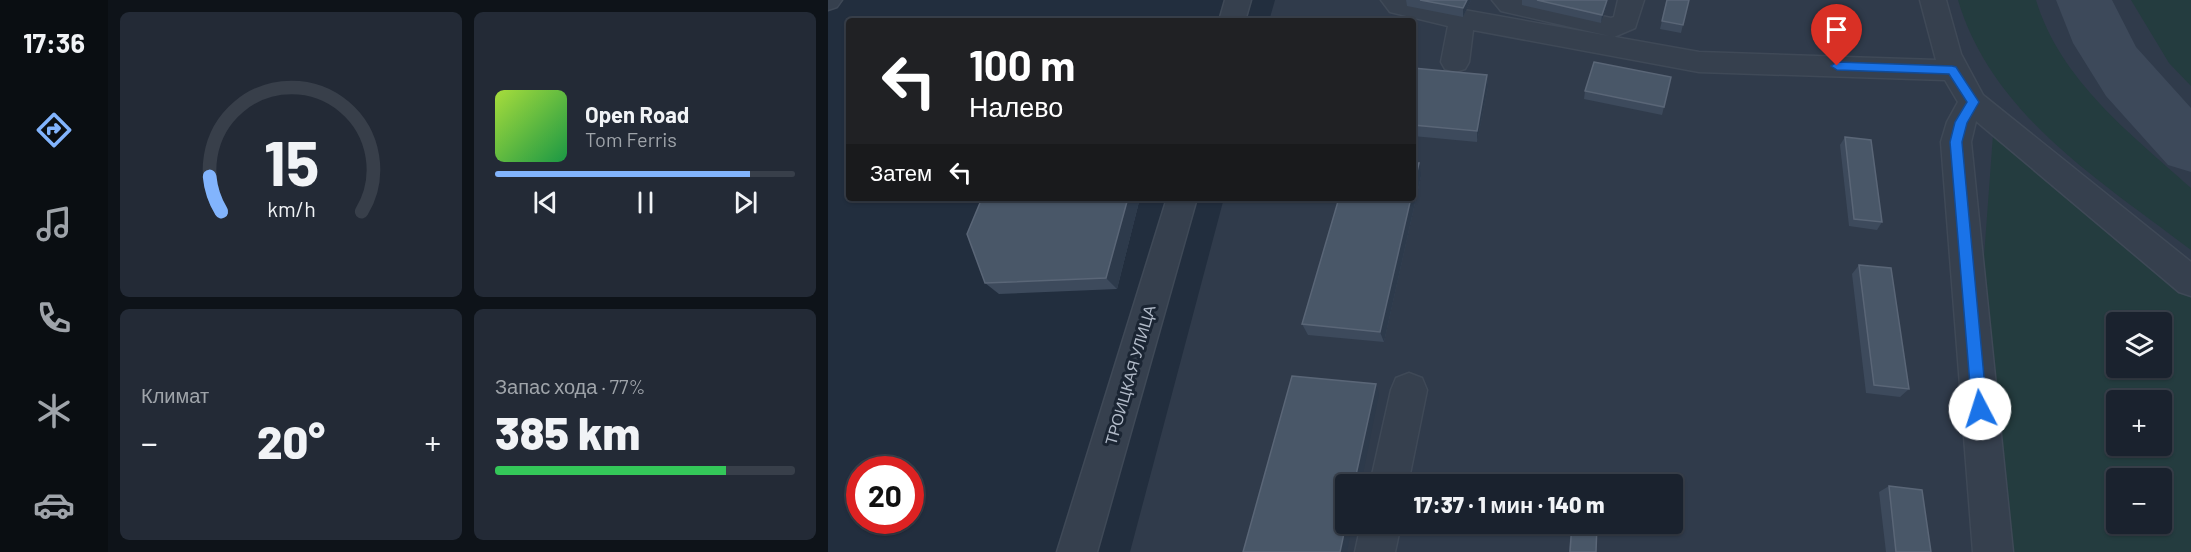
<!DOCTYPE html>
<html lang="ru">
<meta charset="utf-8">
<style>
:root{--surface:#1a222e;--page:#232a36;--text:#f1f3f6;--muted:#9fa4aa;--line:#383f4a;--accent:#82b4fd}
body{margin:0;font-family:Barlow,sans-serif;background:var(--page);color:var(--text);height:100vh;display:flex;flex-direction:column;font-size:22px;white-space:nowrap}
*{box-sizing:border-box;margin:0}
p{font-size:20px;color:var(--muted)}
.icon{flex:none;width:33px;height:33px;fill:none;stroke:currentColor;stroke-width:2;stroke-linecap:round;stroke-linejoin:round}
.map{position:relative;flex:1;overflow:hidden}
.details{display:flex;flex-direction:column;gap:12px;padding:12px;background:#0e1319;width:720px}
.details>*{flex:none}
.hud{position:absolute;left:18px;top:18px;width:570px;height:183px;border-radius:6px;box-shadow:0 2px 4px #0004,0 0 0 2px var(--line);background:#202124;color:#fff;overflow:hidden}
.buttons{position:absolute;left:1278px;top:312px;display:grid;gap:12px}
.buttons a{display:grid;place-items:center;width:66px;height:66px;border-radius:6px;background:var(--surface);box-shadow:0 2px 4px #0004,0 0 0 2px var(--line);font-size:30px}
.speed{position:absolute;left:18px;top:456px;display:flex;gap:12px;font-size:30px;font-weight:700;text-align:center}
.speed>*{display:grid;place-content:center;width:78px;height:78px;border-radius:50%;background:var(--surface);box-shadow:0 2px 4px #0004,0 0 0 2px var(--line);line-height:1}
.speed .limit{border:9px solid #d22;background:#fff;color:#111}
.pin{position:absolute;display:grid;place-items:center;width:51px;height:51px;color:#fff;margin:-62px -26px;border-radius:50% 50% 50% 0;rotate:-45deg;box-shadow:0 0 6px #0007}
.pin .icon{rotate:45deg}
.me{position:absolute;width:66px;margin:-33px;rotate:355deg;stroke-linejoin:round;filter:drop-shadow(0 0 4px #0008)}
.turn{display:flex;align-items:center;gap:21px;height:126px;padding:0 24px;font-size:27px}
.turn .icon{width:78px;height:78px;stroke-width:2.5}
.turn b{display:block;font-size:42px;line-height:51px}
.then{display:flex;align-items:center;height:57px;padding:0 24px;background:#0003;gap:12px;font-size:22px}
.big{font-size:45px;font-weight:800;line-height:1.1}
.details .widget{flex:1;display:flex;flex-direction:column;justify-content:center;gap:9px;min-width:0;padding:0 21px;border-radius:9px;background:var(--page)}
.details .dial{align-items:center;gap:0}
.dial svg{height:156px;overflow:visible;fill:none;stroke:var(--line);stroke-width:7;stroke-linecap:round;text-anchor:middle}
.dial text{fill:var(--text);stroke:none}
.song{display:flex;align-items:center;gap:18px}
.cover{width:72px;height:72px;border-radius:9px;background:linear-gradient(135deg,hsl(80 70% 55%),hsl(140 70% 35%))}
.played{height:6px;border-radius:3px;background:linear-gradient(90deg,var(--accent) 85%,var(--line) 85%)}
.keys{display:flex;justify-content:space-around;direction:ltr}
.heat{display:flex;justify-content:space-between;align-items:center;font-size:33px;direction:ltr}
.charge{height:9px;border-radius:4px;background:linear-gradient(90deg,#34c759 77%,var(--line) 0)}
.details .tiles{flex:1;display:grid;gap:12px;grid-template-columns:repeat(2,1fr)}
.trip{position:absolute;left:507px;top:474px;width:348px;height:60px;border-radius:6px;background:var(--surface);box-shadow:0 2px 4px #0004,0 0 0 2px var(--line);font-weight:800;line-height:60px;text-align:center}
main{display:flex;flex:1;min-height:0}
.menu{display:flex;flex-direction:column;width:108px;justify-content:space-around;align-items:center;background:#0a0e12;color:var(--muted)}
.menu .icon{width:42px;height:42px}
.menu .current{color:var(--accent)}
.menu b{font-size:27px;color:var(--text)}
.map>svg:first-child{display:block}
</style>
<main>
<nav class="menu">
<b>17:36</b>
<svg class="icon current" aria-label="directions" viewBox="0 0 24 24"><path d="M12 3l9 9-9 9-9-9zM9 14v-3h6M13 9l2 2-2 2"/></svg>
<svg class="icon" aria-label="music" viewBox="0 0 24 24"><path d="M9 18V5l10-2v13"/><circle cx="6" cy="18" r="3"/><circle cx="16" cy="16" r="3"/></svg>
<svg class="icon" aria-label="phone" viewBox="0 0 24 24"><path d="M5 4h4l2 5-3 2q2 4 5 5l2-3 5 2v4C11 20 4 13 5 4z"/></svg>
<svg class="icon" aria-label="climate" viewBox="0 0 24 24"><path d="M12 3v18M4 7l16 10M4 17L20 7"/></svg>
<svg class="icon" aria-label="car" viewBox="0 0 24 24"><path d="M5 17H2v-5l4-1 3-4h7l3 4 3 1v5h-3M9 17h6M6 11h13"/><circle cx="7" cy="17" r="2"/><circle cx="17" cy="17" r="2"/></svg>
</nav>
<section class="details">
<div class="tiles">
<div class="widget dial"><svg viewBox="0 0 100 80">
<path d="M14 69A42 42 0 1 1 86 69"/>
<path d="M14 69A42 42 0 0 1 8 51" stroke="#82b4fd"/>
<text x="50" y="56" font-size="32" font-weight="700">15</text>
<text x="50" y="72" font-size="11">km/h</text>
</svg></div>
<div class="widget">
<div class="song"><i class="cover"></i><div><b>Open Road</b><p>Tom Ferris</p></div></div>
<div class="played"></div>
<div class="keys"><svg class="icon" aria-label="previous" viewBox="0 0 24 24"><path d="M18 5L8 12l10 7zM5 5v14"/></svg><svg class="icon" aria-label="pause" viewBox="0 0 24 24"><path d="M8 5v14M16 5v14"/></svg><svg class="icon" aria-label="next" viewBox="0 0 24 24"><path d="M6 5l10 7-10 7zM19 5v14"/></svg></div>
</div>
<div class="widget"><p>Климат</p>
<div class="heat"><a>−</a><b class="big">20°</b><a>+</a></div>
</div>
<div class="widget"><p>Запас хода · 77%</p><b class="big">385 km</b><div class="charge"></div></div>
</div>
</section>
<div class="map">
<svg width="1363" height="552" viewBox="0 0 1363 552">
<rect width="100%" height="100%" fill="#222e3e"/>
<path fill="#303b4b" fill-rule="evenodd" d="M447,0h916v552h-1061l94,-354h189v-177h-144zM1288,322h46v46h-46zM1288,400h46v46h-46zM1288,478h46v46h-46zM518,484h326v40h-326z"/>
<path fill="#243c3f" fill-rule="evenodd" d="M1130,0h78c24,80 95,134 155,188v62c-90,-69 -199,-135 -233,-250z
M1303,0h60v86l-22,-23z
M1165,135l198,163v254h-179l-28,-295zM1288,322h46v46h-46zM1288,400h46v46h-46zM1288,478h46v46h-46z"/>
<g fill="none" stroke-linecap="round" stroke-linejoin="round">
<path fill="#3d495a" fill-rule="evenodd" d="M1228,0h56l24,47 55,61v64l-23,-7 -62,-69 -33,-53z"/>
<defs>
<path id="minor" d="M0,0h14l-5,7 -9,3z
M397,0h26l-6,21h-26z
M553,0h27l291,52 237,8 -16,-60h26l15,54 22,41 208,167v34l-12,-4 -203,-171 -5,21 42,410h-40l-32,-410 6,-20 11,-20 -13,-22 -246,-8 -226,-42 -4,32 -4,7 -10,3 -10,-3 -4,-7 7,-36 -58,-14z
M664,0h35l84,18 3,-1 4,-17h26l-9,28 -21,9 -113,-26z
M339,198h30l-100,354h-40z
M581,373l13,5 5,12 -19,94h-38l21,-94 5,-12z
M533,524h40l-6,28h-40z"/>
</defs>
<use href="#minor" stroke="#3f4957" stroke-width="3"/>
<use href="#minor" fill="#36404e" fill-rule="evenodd"/>
</g>
<path fill="#3d4a5c" d="M578,0h65l-8,17 -56,-11z
M694,0h85l-1,8 -5,15 -79,-18z
M839,0h22l-8,33 -21,-4z
M585,68l74,7 1,12 -11,55 -64,-6z
M757,91l79,16 -2,8 -78,-16z
M1017,137l37,85 -5,8 -28,-4 -9,-81z
M593,176l-37,166 -76,-7 -6,-11z
M312,198l-23,91 -118,5 -14,-11z
M1031,265l50,124 -9,8 -34,-4 -14,-119z
M1061,486l42,66h-45l-7,-60z
M743,524h26l-1,28h-27z"/>
<path fill="#2d3a4b" d="M639,0h4l-8,17v-9z
M779,0l-1,8 -5,15 1,-8z
M659,75l1,12 -11,55v-11z
M591,163l2,13 -37,166 -4,-10 31,-134h2v-9z
M300,198h12l-23,91 -11,-11z
M548,384l3,10 -18,90h-7z
M518,524h6l-5,28h-7z"/>
<path fill="#495768" stroke="#5a6677" stroke-width="1.5" d="M592,0h47l-4,8z
M709,0h70l-5,15z
M839,0h22l-6,25 -21,-4z
M766,62l77,15 -7,30 -79,-16z
M585,68l74,7 -10,56 -64,-6z
M1017,137l26,3 11,82 -28,-3z
M585,163h6l-6,26z
M154,198h146l-22,80 -121,5 -18,-49z
M511,198h72l-31,134 -78,-8z
M1031,265l32,3 18,121 -35,-4z
M464,376l84,8 -22,100h-8v40l-6,28h-97z
M747,482l21,2h-21z
M1061,486l33,4 9,62h-35z
M744,524h25l-1,28h-26z"/>
<path fill="#1a73e8" stroke="#114b97" stroke-width="1.5" d="M1009,62l115,4 4,1 23,35 -12,21 -5,19 25,267 -2,5 -5,2 -6,-2 -2,-5 -22,-267 5,-20 12,-20 -18,-28 -112,-4 -6,-4z"/>
<g text-anchor="middle" stroke-width="6" stroke-linejoin="round" paint-order="stroke">
<g font-size="16" fill="#b2bbc9" stroke="#1b2533">
<text transform="translate(302 375) rotate(-74)" y="6">ТРОИЦКАЯ УЛИЦА</text>
</g>
</g>
</svg>
<div class="buttons">
<a><svg class="icon" aria-label="layers" viewBox="0 0 24 24"><path d="M12 4l9 5-9 5-9-5zM3 14l9 5 9-5"/></svg></a>
<a>+</a>
<a>−</a>
</div>
<div class="speed"><div class="limit">20</div></div>
<div class="pin" style="left:1009px;top:66px;background:#d93025"><svg class="icon" aria-label="arrive" viewBox="0 0 24 24"><path d="M6 21V4h12l-3 4 3 4H6"/></svg></div>
<svg class="me" style="left:1152px;top:409px" viewBox="-20 -20 40 40"><circle r="19" fill="#fff"/><path d="M0-13L10 11 0 6-10 11z" fill="#1a73e8"/></svg>
<div class="trip">17:37 · 1 мин · 140 m</div>
<div class="hud">
<div class="turn"><svg class="icon" aria-label="left" viewBox="0 0 24 24"><path d="M17 20v-9H6M10 6l-5 5 5 5"/></svg><div><b>100 m</b>Налево</div></div>
<div class="then">Затем<svg class="icon" aria-label="left" viewBox="0 0 24 24"><path d="M17 20v-9H6M10 6l-5 5 5 5"/></svg></div>
</div>
</div>
</main>
